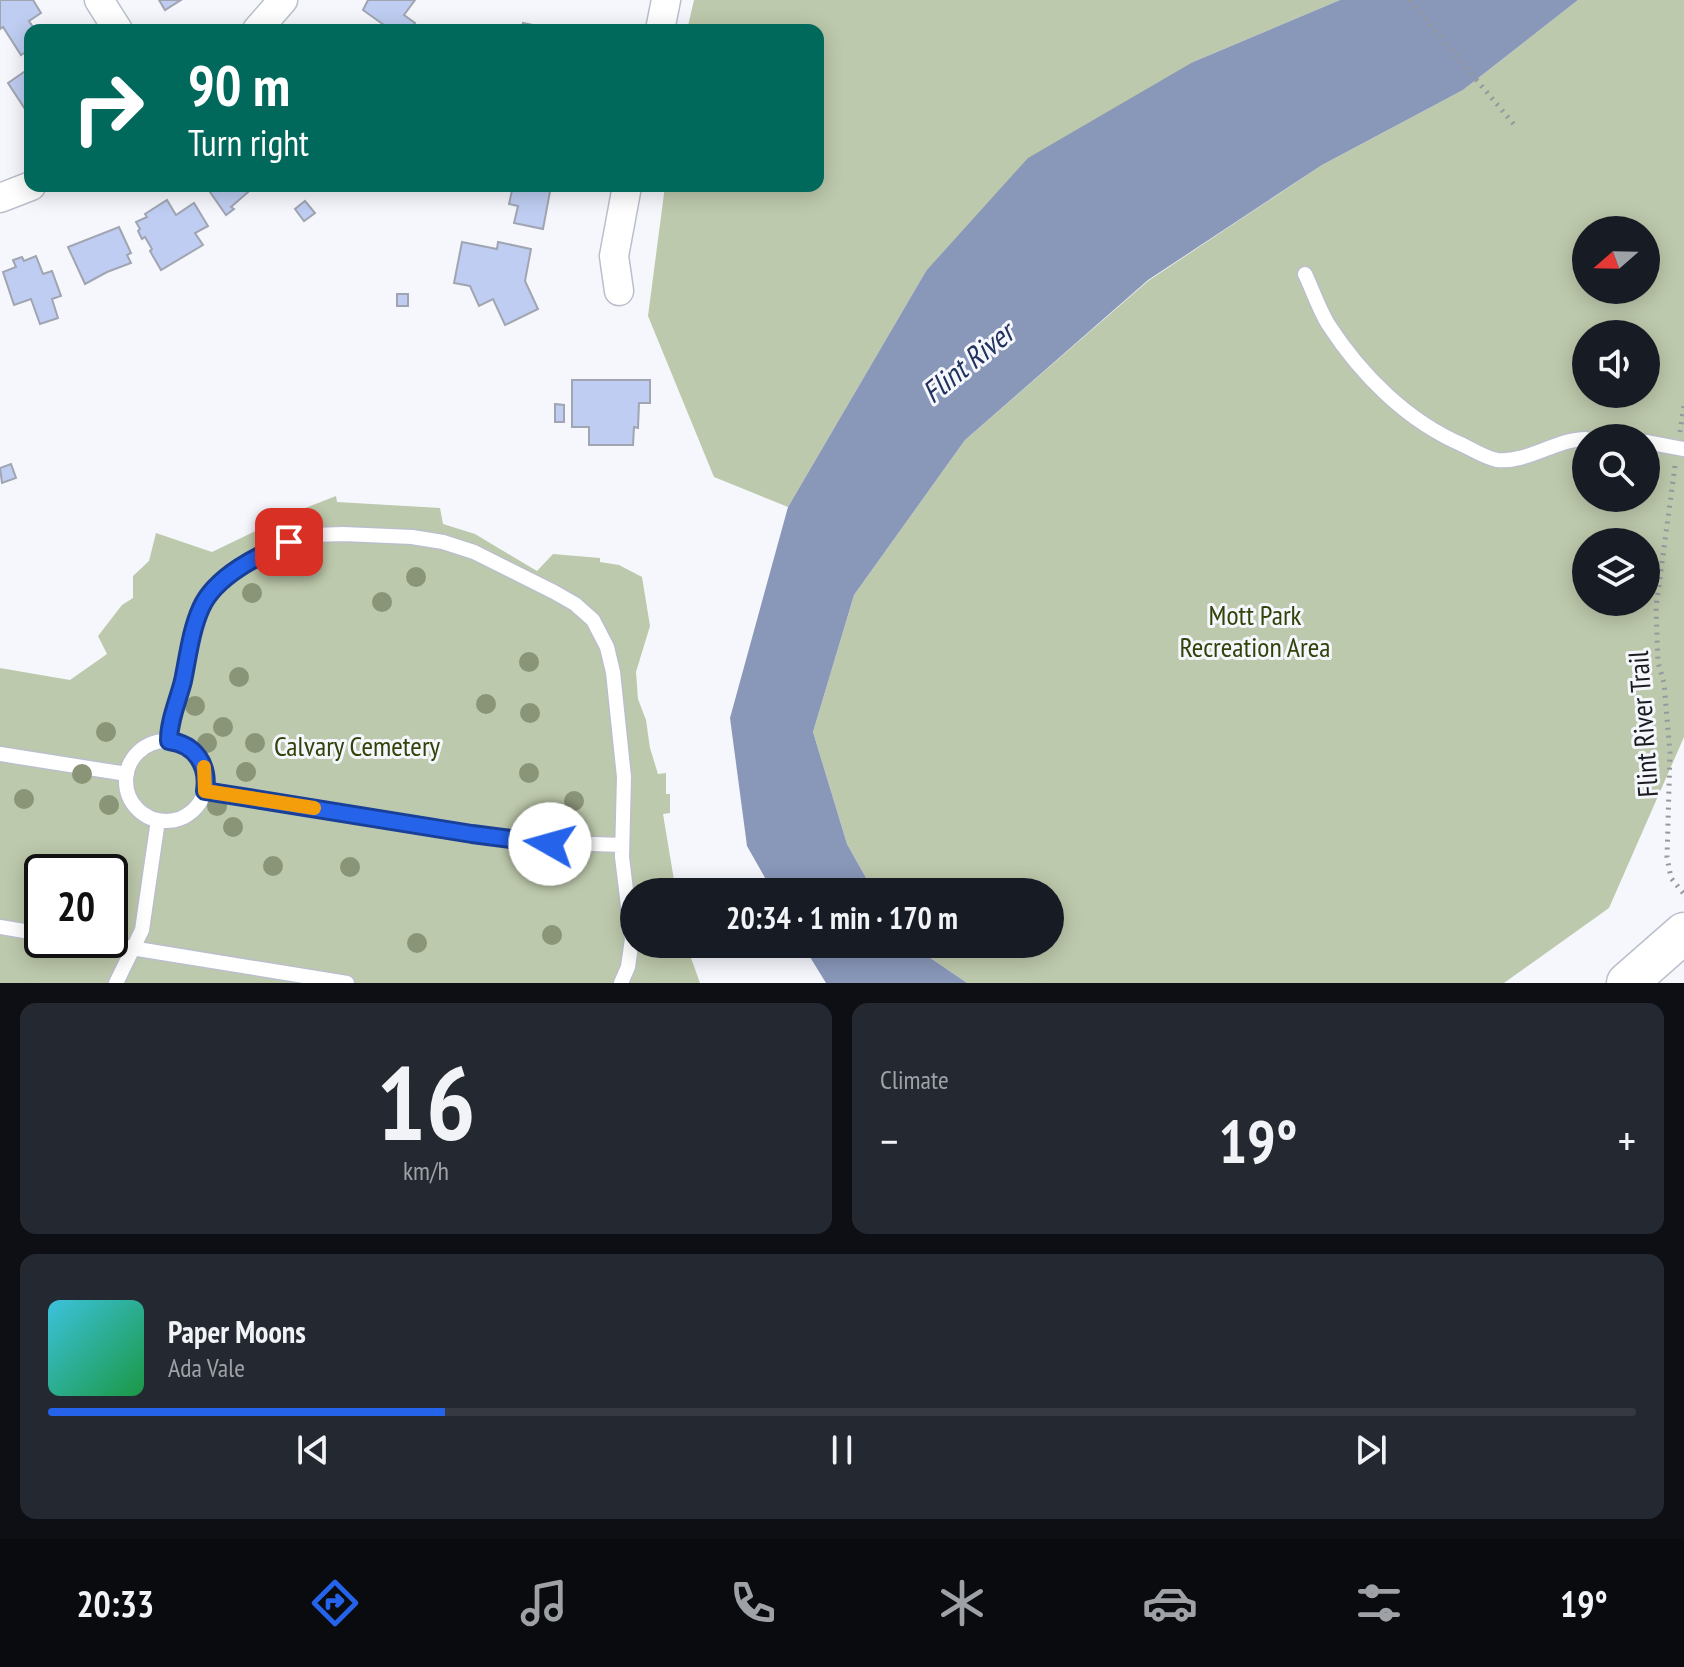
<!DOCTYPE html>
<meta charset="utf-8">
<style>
:root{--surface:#171b24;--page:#242831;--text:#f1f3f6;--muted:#9ea1a6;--line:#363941;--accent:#2563eb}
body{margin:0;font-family:"PT Sans Narrow",sans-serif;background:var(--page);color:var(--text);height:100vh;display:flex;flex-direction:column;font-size:30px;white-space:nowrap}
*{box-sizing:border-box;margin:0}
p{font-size:26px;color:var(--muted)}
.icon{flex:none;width:44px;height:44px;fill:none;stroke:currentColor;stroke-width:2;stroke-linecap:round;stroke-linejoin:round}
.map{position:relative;height:983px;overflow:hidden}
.details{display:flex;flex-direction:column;gap:20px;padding:20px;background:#0d0f14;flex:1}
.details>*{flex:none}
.guide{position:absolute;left:24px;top:24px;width:800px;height:168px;border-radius:16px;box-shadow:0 4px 20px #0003;background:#00695c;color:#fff;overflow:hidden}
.needle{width:52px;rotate:250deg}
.controls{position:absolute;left:1572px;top:216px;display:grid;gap:16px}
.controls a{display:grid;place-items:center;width:88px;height:88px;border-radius:50%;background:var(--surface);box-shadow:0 4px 20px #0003;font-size:40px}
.speed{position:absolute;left:24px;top:854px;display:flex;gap:16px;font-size:40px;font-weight:700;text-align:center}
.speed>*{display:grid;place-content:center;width:104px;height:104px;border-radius:50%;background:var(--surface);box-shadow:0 4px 20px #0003;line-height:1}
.speed .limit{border:4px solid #111;border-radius:12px;background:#fff;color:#111}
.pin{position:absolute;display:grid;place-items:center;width:68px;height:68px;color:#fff;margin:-34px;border-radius:16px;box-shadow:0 4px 12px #0006}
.me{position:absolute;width:88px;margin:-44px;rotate:277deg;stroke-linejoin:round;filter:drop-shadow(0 0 6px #0008)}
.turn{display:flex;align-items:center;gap:28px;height:168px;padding:0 32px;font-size:36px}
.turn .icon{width:104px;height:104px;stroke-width:2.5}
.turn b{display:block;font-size:56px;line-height:68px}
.big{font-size:60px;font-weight:600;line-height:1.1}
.details .tile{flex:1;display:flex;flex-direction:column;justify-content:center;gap:12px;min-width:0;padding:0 28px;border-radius:16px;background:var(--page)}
.details .dial{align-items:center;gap:0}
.dial b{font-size:104px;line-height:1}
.song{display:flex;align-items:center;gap:24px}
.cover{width:96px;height:96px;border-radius:12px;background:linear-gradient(135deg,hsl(190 70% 55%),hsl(140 70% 35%))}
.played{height:8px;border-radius:4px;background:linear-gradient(90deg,var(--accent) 25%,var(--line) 25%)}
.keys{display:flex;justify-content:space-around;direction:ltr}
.heat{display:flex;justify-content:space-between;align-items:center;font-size:44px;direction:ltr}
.details .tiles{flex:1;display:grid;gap:20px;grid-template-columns:1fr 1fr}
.tile:last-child{grid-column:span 2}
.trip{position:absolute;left:620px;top:878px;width:444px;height:80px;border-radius:40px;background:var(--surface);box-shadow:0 4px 20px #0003;font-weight:600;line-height:80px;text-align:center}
.dock{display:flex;height:128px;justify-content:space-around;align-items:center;background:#090b0e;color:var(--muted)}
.dock .icon{width:56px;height:56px}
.dock .on{color:var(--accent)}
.dock b{font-size:36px;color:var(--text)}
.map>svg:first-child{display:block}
</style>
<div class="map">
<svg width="1684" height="983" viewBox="0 0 1684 983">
<rect width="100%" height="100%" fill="#f5f7fd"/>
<path fill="#bdc9ac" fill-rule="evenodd" d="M694,0h646l-147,62 -267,209 -138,236 -74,-30 -66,-161 17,-130h153v-156h-131z
M1578,0h106v737l-75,171 -105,75h-537l-57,-39h140v-52h-176l-27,-48 -34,-112 41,-137 111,-155 183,-159 174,-116 141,-75zM1586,230h60v60h-60zM1586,334h60v60h-60zM1586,438h60v60h-60zM1586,542h60v60h-60z
M336,496l1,6 103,6 3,16 32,10 62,37 16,-17 47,4v4l19,3 23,12 8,49 -14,46 2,27 8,21 4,28 8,26 8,-1v21h4v19l-7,1 13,78h-42v52h52l14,39h-700v-315l70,12 37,-26 -9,-18 24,-31 11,-7v-22l16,-15 7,-28 56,19 83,-40zM42,872h68v68h-68z"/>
<path fill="#8997b9" d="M1340,0h238l-115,90 -141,75 -174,115 -183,160 -111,155 -41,137 34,112 27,48h-101l-26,-46 -17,-128 58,-211 138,-236 102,-113 165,-96z
M802,944h108l57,39h-141z"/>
<path fill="#becdf1" stroke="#a0a5b1" stroke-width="2" d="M0,0h33l8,13 -12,8 6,9h-5v19l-9,6 -18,-28 -3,2z
M159,0h22l-16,10z
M368,0h47l-11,15 11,8 -5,7h-19l-28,-20z
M523,23l34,7h-36z
M30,68v42l-3,2 -19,-29z
M218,186h37l-24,21 3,2 -8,6 -16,-23z
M513,186h38l-8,43 -29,-6 4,-17 -9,-2z
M167,200l9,15 18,-12 14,23 -13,7 8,12 -42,25 -11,-19 2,-2 -7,-12 -3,2 -4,-8 2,-2 -4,-7 11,-5 -2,-3z
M305,201l10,12 -11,8 -9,-12z
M119,227l12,26 -4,2 4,8 -24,9 -22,12 -17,-37z
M462,242l35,7 1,-7 33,7 -6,32 13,28 -33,16 -12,-26 -14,7 -9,-20 -16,-3z
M36,256l7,18 9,-3 9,25 -9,3 6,19 -18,6 -9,-25 -17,6 -11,-33 13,-5 -3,-7 9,-3 2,4z
M397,294h11v12h-11z
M572,380h78v23h-11l-1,25 -4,-1 -1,18h-44v-18h-17z
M555,404l9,1v17h-9z
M11,464l5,14 -14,5 -2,-15z"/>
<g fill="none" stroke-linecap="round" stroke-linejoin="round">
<defs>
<path id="service" d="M1305,274c8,17 14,35 23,50 33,51 79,97 135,121 10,5 23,13 34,15 31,3 59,-21 89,-21
M1646,442l38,7
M126 781a40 40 0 1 1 80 0a40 40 0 1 1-80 0Z
M169,741l2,-21 9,-28 22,-87 13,-17 27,-21 47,-25 24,-7 30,-1 69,3 31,5 31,10 80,40 21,12 18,16 14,27 6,25 11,105 -2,80 10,82 -4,28 -7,16
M0,754l127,20
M205,791l329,51 88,3
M0,927l42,7
M82,940l265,43
M116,983l26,-53 16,-110"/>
<path id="minor" d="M99,0l19,30
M257,30l26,-30
M660,30l6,-30
M0,198l31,-12
M619,291l-5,-35 13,-70"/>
<path id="secondary" d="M1627,983l57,-50"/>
</defs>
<use href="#service" stroke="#babfcb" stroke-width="17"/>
<use href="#minor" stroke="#babfcb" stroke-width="31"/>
<use href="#secondary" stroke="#babfcb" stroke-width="43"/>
<path stroke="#96989d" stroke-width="5" stroke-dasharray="2 6" stroke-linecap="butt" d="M1409,0l108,128
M1680,432l4,-27
M1675,466l-19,141 2,55 6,21 6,70 -3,104 4,21 13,16"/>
<use href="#service" stroke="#fff" stroke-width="14"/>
<use href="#minor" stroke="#fff" stroke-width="28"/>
<use href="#secondary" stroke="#fff" stroke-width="40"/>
</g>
<g fill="#8a9477">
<circle cx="285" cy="560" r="10"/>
<circle cx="416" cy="577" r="10"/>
<circle cx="252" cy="593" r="10"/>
<circle cx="382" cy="602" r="10"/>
<circle cx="529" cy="662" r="10"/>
<circle cx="239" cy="677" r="10"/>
<circle cx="486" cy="704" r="10"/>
<circle cx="195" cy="706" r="10"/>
<circle cx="530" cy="713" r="10"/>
<circle cx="223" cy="727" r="10"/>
<circle cx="106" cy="732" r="10"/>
<circle cx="207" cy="743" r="10"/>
<circle cx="255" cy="743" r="10"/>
<circle cx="246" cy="772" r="10"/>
<circle cx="529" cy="773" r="10"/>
<circle cx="82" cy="774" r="10"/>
<circle cx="24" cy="799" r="10"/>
<circle cx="574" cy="801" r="10"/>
<circle cx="109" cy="805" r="10"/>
<circle cx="217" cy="806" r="10"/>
<circle cx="233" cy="827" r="10"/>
<circle cx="273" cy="866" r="10"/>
<circle cx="350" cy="867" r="10"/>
<circle cx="552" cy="935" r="10"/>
<circle cx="417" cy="943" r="10"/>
</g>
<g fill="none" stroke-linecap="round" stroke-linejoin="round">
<defs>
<path id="route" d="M289,542c-30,13 -74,34 -88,66 -10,22 -13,49 -18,73 -5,20 -14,39 -14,60 26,3 40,24 36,50l267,43 78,10"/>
</defs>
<use href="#route" stroke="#184099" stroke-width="20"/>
<use href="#route" stroke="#2563eb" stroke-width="14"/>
<path stroke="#f59e0b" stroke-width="14" d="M204,767l1,24 109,17"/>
</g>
<g text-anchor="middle" stroke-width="6" stroke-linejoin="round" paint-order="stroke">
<g font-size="28" fill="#324309" stroke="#f5f7fd">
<text x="1255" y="625">Mott Park<tspan x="1255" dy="32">Recreation Area</tspan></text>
<text x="357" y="756">Calvary Cemetery</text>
</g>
<g font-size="28" fill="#1a1c20" stroke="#f5f7fd">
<text transform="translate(1643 724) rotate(-94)" y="10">Flint River Trail</text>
</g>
<g font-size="30" font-style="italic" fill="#22325f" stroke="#f5f7fd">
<text transform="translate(968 363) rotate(-39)" y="10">Flint River</text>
</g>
</g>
</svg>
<div class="controls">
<a><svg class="needle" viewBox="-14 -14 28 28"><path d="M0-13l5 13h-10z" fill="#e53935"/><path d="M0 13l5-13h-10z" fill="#9ea1a6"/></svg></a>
<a><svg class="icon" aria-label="sound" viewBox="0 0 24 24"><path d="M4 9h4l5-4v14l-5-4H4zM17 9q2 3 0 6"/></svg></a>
<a><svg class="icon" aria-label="search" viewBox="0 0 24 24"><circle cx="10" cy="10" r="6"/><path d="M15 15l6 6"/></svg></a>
<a><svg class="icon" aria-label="layers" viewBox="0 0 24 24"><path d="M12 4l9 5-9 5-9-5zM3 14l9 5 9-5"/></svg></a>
</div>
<div class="speed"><div class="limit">20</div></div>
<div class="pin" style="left:289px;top:542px;background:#d93025"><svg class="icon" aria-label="arrive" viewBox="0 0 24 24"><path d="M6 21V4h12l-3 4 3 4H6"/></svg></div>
<svg class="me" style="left:550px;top:844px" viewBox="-20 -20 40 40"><circle r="19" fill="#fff"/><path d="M0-13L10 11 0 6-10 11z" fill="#2563eb"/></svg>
<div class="trip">20:34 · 1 min · 170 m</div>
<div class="guide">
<div class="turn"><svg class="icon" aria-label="right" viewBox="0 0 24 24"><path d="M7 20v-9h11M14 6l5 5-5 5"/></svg><div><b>90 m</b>Turn right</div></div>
</div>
</div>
<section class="details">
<div class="tiles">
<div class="tile dial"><b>16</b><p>km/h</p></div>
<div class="tile"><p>Climate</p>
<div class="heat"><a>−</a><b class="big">19°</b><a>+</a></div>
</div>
<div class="tile">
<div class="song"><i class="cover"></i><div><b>Paper Moons</b><p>Ada Vale</p></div></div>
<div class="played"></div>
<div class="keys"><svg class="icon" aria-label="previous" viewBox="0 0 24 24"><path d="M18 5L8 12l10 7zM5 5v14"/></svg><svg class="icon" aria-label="pause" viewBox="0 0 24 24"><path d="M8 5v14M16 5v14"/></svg><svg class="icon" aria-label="next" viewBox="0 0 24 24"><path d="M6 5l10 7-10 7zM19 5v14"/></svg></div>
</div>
</div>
</section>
<nav class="dock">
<b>20:33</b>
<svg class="icon on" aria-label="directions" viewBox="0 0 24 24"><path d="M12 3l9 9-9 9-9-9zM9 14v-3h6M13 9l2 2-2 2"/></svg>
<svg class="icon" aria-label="music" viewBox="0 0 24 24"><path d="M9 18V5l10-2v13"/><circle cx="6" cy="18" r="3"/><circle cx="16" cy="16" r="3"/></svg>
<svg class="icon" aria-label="phone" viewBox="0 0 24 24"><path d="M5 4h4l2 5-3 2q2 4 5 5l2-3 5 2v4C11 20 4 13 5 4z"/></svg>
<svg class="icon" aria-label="climate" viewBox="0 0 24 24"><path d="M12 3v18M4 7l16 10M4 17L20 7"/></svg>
<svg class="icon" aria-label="car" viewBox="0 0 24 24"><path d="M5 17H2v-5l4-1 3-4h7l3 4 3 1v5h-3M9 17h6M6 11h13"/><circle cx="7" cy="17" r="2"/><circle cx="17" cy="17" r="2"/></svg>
<svg class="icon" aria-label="filters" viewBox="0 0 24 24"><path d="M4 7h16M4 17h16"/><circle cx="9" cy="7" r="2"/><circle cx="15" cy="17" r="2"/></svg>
<b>19°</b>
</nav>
